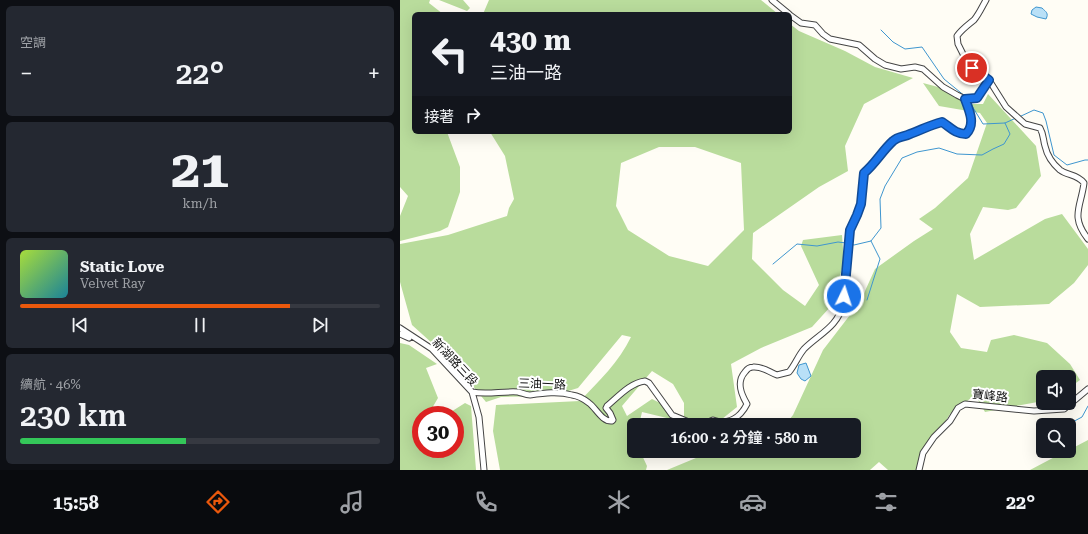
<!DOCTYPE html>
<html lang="zh-TW">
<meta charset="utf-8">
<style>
:root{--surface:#171b24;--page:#242831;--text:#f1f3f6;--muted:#9ea1a6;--line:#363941;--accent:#ea580c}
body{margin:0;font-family:"Roboto Serif","Noto Sans TC",serif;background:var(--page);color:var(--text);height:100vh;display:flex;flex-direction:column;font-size:15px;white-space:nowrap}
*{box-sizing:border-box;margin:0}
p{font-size:13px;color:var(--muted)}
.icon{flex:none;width:22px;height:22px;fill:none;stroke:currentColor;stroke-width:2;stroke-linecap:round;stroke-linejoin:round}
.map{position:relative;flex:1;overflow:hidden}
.details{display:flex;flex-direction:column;gap:6px;padding:6px;background:#0d0f14;width:400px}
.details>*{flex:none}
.banner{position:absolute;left:12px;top:12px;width:380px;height:122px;border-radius:6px;box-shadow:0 4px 16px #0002;background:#171b24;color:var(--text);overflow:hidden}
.buttons{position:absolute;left:636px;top:370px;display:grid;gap:8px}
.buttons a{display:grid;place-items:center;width:40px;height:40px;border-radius:6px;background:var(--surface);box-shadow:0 4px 16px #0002;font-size:20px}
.speed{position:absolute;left:12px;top:406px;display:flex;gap:8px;font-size:20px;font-weight:700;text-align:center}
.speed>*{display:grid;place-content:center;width:52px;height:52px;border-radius:50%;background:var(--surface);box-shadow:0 4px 16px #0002;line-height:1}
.speed .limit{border:6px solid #d22;background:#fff;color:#111}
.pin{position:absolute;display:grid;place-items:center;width:34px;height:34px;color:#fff;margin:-17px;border:2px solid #fff;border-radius:50%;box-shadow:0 1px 4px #0007}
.me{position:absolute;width:44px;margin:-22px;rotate:4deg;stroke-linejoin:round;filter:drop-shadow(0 0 3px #0008)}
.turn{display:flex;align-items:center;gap:14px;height:84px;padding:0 12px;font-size:18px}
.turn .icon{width:52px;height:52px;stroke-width:2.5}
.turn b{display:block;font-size:28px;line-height:34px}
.then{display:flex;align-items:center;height:38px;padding:0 12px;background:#0003;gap:8px;font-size:15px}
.big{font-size:30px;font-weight:600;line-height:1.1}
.details .card{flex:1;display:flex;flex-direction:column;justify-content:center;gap:6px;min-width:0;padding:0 14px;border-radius:6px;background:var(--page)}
.details .dial{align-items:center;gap:0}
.dial b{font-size:52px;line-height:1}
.song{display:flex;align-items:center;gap:12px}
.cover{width:48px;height:48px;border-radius:6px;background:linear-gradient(135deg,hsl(80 70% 55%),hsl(190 70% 35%))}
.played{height:4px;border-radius:2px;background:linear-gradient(90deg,var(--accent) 75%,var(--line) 75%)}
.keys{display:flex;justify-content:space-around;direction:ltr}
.heat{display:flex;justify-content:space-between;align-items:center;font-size:22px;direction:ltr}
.charge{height:6px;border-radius:3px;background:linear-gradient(90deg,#34c759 46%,var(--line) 0)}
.trip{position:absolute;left:227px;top:418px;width:234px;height:40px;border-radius:6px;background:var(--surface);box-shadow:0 4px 16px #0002;font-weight:600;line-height:40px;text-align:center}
.menu{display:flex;height:64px;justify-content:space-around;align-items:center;background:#090b0e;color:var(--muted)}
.menu .icon{width:28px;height:28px}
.menu .current{color:var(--accent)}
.menu b{font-size:18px;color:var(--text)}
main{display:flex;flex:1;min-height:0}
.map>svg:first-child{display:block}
</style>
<main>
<section class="details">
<div class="card"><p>空調</p>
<div class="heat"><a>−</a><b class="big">22°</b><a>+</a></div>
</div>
<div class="card dial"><b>21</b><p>km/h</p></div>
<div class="card">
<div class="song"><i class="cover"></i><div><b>Static Love</b><p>Velvet Ray</p></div></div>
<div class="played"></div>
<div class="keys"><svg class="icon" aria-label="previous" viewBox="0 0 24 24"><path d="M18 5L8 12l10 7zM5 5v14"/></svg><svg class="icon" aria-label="pause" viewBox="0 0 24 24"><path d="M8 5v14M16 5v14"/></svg><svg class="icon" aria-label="next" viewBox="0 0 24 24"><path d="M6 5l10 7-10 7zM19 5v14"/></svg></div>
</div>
<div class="card"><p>續航 · 46%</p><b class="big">230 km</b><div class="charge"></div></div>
</section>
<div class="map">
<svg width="688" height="470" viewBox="0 0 688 470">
<rect width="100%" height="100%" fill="#fffdf5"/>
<path fill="#b9dc9c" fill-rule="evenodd" d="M0,0h30l-1,3 14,11h-29v118h33l13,35v25l-12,35 -8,4 -40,10v-25l8,-20 -8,-9z
M39,0h24l7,8 -3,3z
M89,0h272l17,14h-295z
M390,24l9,7 46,20 30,16 38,11 -49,26 -19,42 3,25 -29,16 -66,46 -1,26 31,31 22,16 14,-21 -18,-39 2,-6 39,-5 2,27 -13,44 -19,21 -51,21 -30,16 6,43 -15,12 -38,5v-21l-11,-19 -21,-13 -30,35 5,10 25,-17 16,8 3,12 -29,-7 -3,13h-5v26h6l7,15 -1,4h-146l-7,-39 3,-26 84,-4c19,-20 39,-39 51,-64l-9,-2 -44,53 -26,8 -51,1 -15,5 -33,-40 -41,-37 -12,-43v-38l48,-9 59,-19 2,-8 5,-9 -9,-43 -15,-24h300zM259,147h36l46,16 3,67 -36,36 -39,-10 -41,-26 -12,-24 5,-43z
M523,83l15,4 31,17h14l5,-10 48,52 5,30 -25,32 -8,2 -25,-3 -13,27 4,26 71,-41 17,-5 26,35v16l-14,18 -25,21 -69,3 -23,-13 -7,38 11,16 26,4 4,-12 23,-5 33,8 23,21 10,16 -11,8v-11h-26v24l-58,11 -10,-17 -25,19 -34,56h-28l-9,-8 -9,8h-203l41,-17 7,-2h29l3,3 8,-3h99v-26h-69l8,-10 30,-65 37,-48 15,-33 39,-28 19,-12 -14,-10 16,-11 33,-30 19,-55 -7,-10 -41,-7z
M0,343l9,2 28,19 -11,4 12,30 -10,17h-7v34h34v-34h-9l19,-12 6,3 5,64h-76z
M688,440v30h-58l36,-19h3v-1z"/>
<path fill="#b9e0f7" stroke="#3f96cf" d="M636,7l6,1c4,4 7,5 4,11l-9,-2 -6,-3 1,-4z
M406,363l5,13 -6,5 -4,-2 -4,-6 2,-8z"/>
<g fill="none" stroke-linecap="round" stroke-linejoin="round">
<path stroke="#3f96cf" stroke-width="1" d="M481,30l12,12 12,7 17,-2 22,32 22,18
M569,101l14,23 22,-1 11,-5
M619,117l15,-7 9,3 3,8 8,34 13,10 18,-5h3
M450,244l4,1 17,-4 10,-13 -1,-29 5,-13 17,-28 15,-6 22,-4 18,6 25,1 11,-6 11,-5 6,-10 -5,-11
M373,264l24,-20 20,2 21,-4 8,1
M467,300l13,-41 -9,-18
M667,425l15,-8 6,-11
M641,444l2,-2"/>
<defs>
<path id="minor" d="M372,0l17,14
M586,0c-4,7 -7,14 -12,20 -6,5 -12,9 -17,16l1,8 10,20 21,16 17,27 19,17 15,4c4,7 3,12 5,18 2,9 8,18 15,24 8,6 17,4 24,13 -3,24 -14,33 4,56
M390,15l11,8 14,2 8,9 7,5 29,6 16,14 10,6 16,4 14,-2 8,2 20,18 14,8 8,4 12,-1 12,-18
M0,328l32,21 40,43 7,25 5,53
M0,334l9,4
M72,392c15,3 30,-1 46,0 4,1 8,3 12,3 14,-2 28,-4 42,0 7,1 12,4 17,8 7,5 13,19 23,18l1,-1 -3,-7 -4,-5 1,-2c12,-10 23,-23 38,-25l4,2 23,32 24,10
M302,425l11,-5c15,5 27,-2 34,-16 -6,-10 -11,-22 -2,-32 2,-3 5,-5 8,-5 9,-1 16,5 24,8l12,-3c6,-7 9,-16 15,-23 15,-15 34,-22 39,-45 6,-24 3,-49 7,-73 1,-6 5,-11 7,-16 6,-13 6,-29 7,-42 11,-9 18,-22 29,-32 5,-5 11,-4 17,-7 11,-4 20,-9 32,-12 8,5 13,12 24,12 10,-10 3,-24 -1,-35
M519,470l4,-17 11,-16 16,-16 8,-13 7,-4 69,7 30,-2 24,-20"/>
</defs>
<use href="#minor" stroke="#444" stroke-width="7"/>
<use href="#minor" stroke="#fff" stroke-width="5"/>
</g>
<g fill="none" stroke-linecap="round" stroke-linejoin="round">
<defs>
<path id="route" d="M444,296l6,-66 7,-15 4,-11 3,-31c11,-9 18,-22 29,-32 5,-5 11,-4 17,-7 11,-4 20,-9 32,-12 8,5 13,12 24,12 10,-10 3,-24 -1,-35l12,-1 12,-18 -17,-12"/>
</defs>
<use href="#route" stroke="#114b97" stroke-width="10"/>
<use href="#route" stroke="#1a73e8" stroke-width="7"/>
</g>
<g text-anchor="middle" stroke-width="4" stroke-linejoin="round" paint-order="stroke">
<g font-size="12" fill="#111" stroke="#fff">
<text transform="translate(55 362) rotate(47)" y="4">新湖路三段</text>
<text transform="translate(142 384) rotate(2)" y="4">三油一路</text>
<text transform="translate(590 396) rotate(6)" y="4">寶峰路</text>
</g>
</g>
</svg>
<div class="buttons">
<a><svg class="icon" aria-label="sound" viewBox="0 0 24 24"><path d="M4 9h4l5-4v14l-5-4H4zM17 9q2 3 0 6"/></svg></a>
<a><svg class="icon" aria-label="search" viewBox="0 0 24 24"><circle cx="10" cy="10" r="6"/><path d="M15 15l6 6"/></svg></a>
</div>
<div class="speed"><div class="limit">30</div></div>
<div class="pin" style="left:572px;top:68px;background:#d93025"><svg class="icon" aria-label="arrive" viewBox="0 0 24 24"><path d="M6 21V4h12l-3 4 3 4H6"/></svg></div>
<svg class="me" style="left:444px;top:296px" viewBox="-20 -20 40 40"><circle r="17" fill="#1a73e8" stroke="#fff" stroke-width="3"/><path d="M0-11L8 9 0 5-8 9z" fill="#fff"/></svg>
<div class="trip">16:00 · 2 分鐘 · 580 m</div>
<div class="banner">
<div class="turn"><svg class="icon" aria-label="left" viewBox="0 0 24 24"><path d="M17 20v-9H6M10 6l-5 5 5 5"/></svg><div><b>430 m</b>三油一路</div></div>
<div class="then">接著<svg class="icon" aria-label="right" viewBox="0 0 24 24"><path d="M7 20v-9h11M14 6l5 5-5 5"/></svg></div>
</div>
</div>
</main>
<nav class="menu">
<b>15:58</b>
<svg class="icon current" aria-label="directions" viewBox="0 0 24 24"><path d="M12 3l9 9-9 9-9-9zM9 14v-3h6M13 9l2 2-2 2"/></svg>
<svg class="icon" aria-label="music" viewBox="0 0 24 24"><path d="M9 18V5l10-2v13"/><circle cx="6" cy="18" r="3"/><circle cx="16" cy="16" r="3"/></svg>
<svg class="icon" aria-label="phone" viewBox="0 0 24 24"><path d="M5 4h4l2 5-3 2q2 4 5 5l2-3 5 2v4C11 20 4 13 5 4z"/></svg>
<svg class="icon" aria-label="climate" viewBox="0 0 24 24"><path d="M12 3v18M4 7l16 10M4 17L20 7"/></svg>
<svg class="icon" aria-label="car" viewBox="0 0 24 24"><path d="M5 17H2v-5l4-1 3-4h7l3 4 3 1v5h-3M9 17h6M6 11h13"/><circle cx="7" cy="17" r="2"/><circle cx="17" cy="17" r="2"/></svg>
<svg class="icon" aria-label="filters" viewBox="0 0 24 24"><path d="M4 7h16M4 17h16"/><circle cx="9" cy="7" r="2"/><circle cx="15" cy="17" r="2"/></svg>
<b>22°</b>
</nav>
